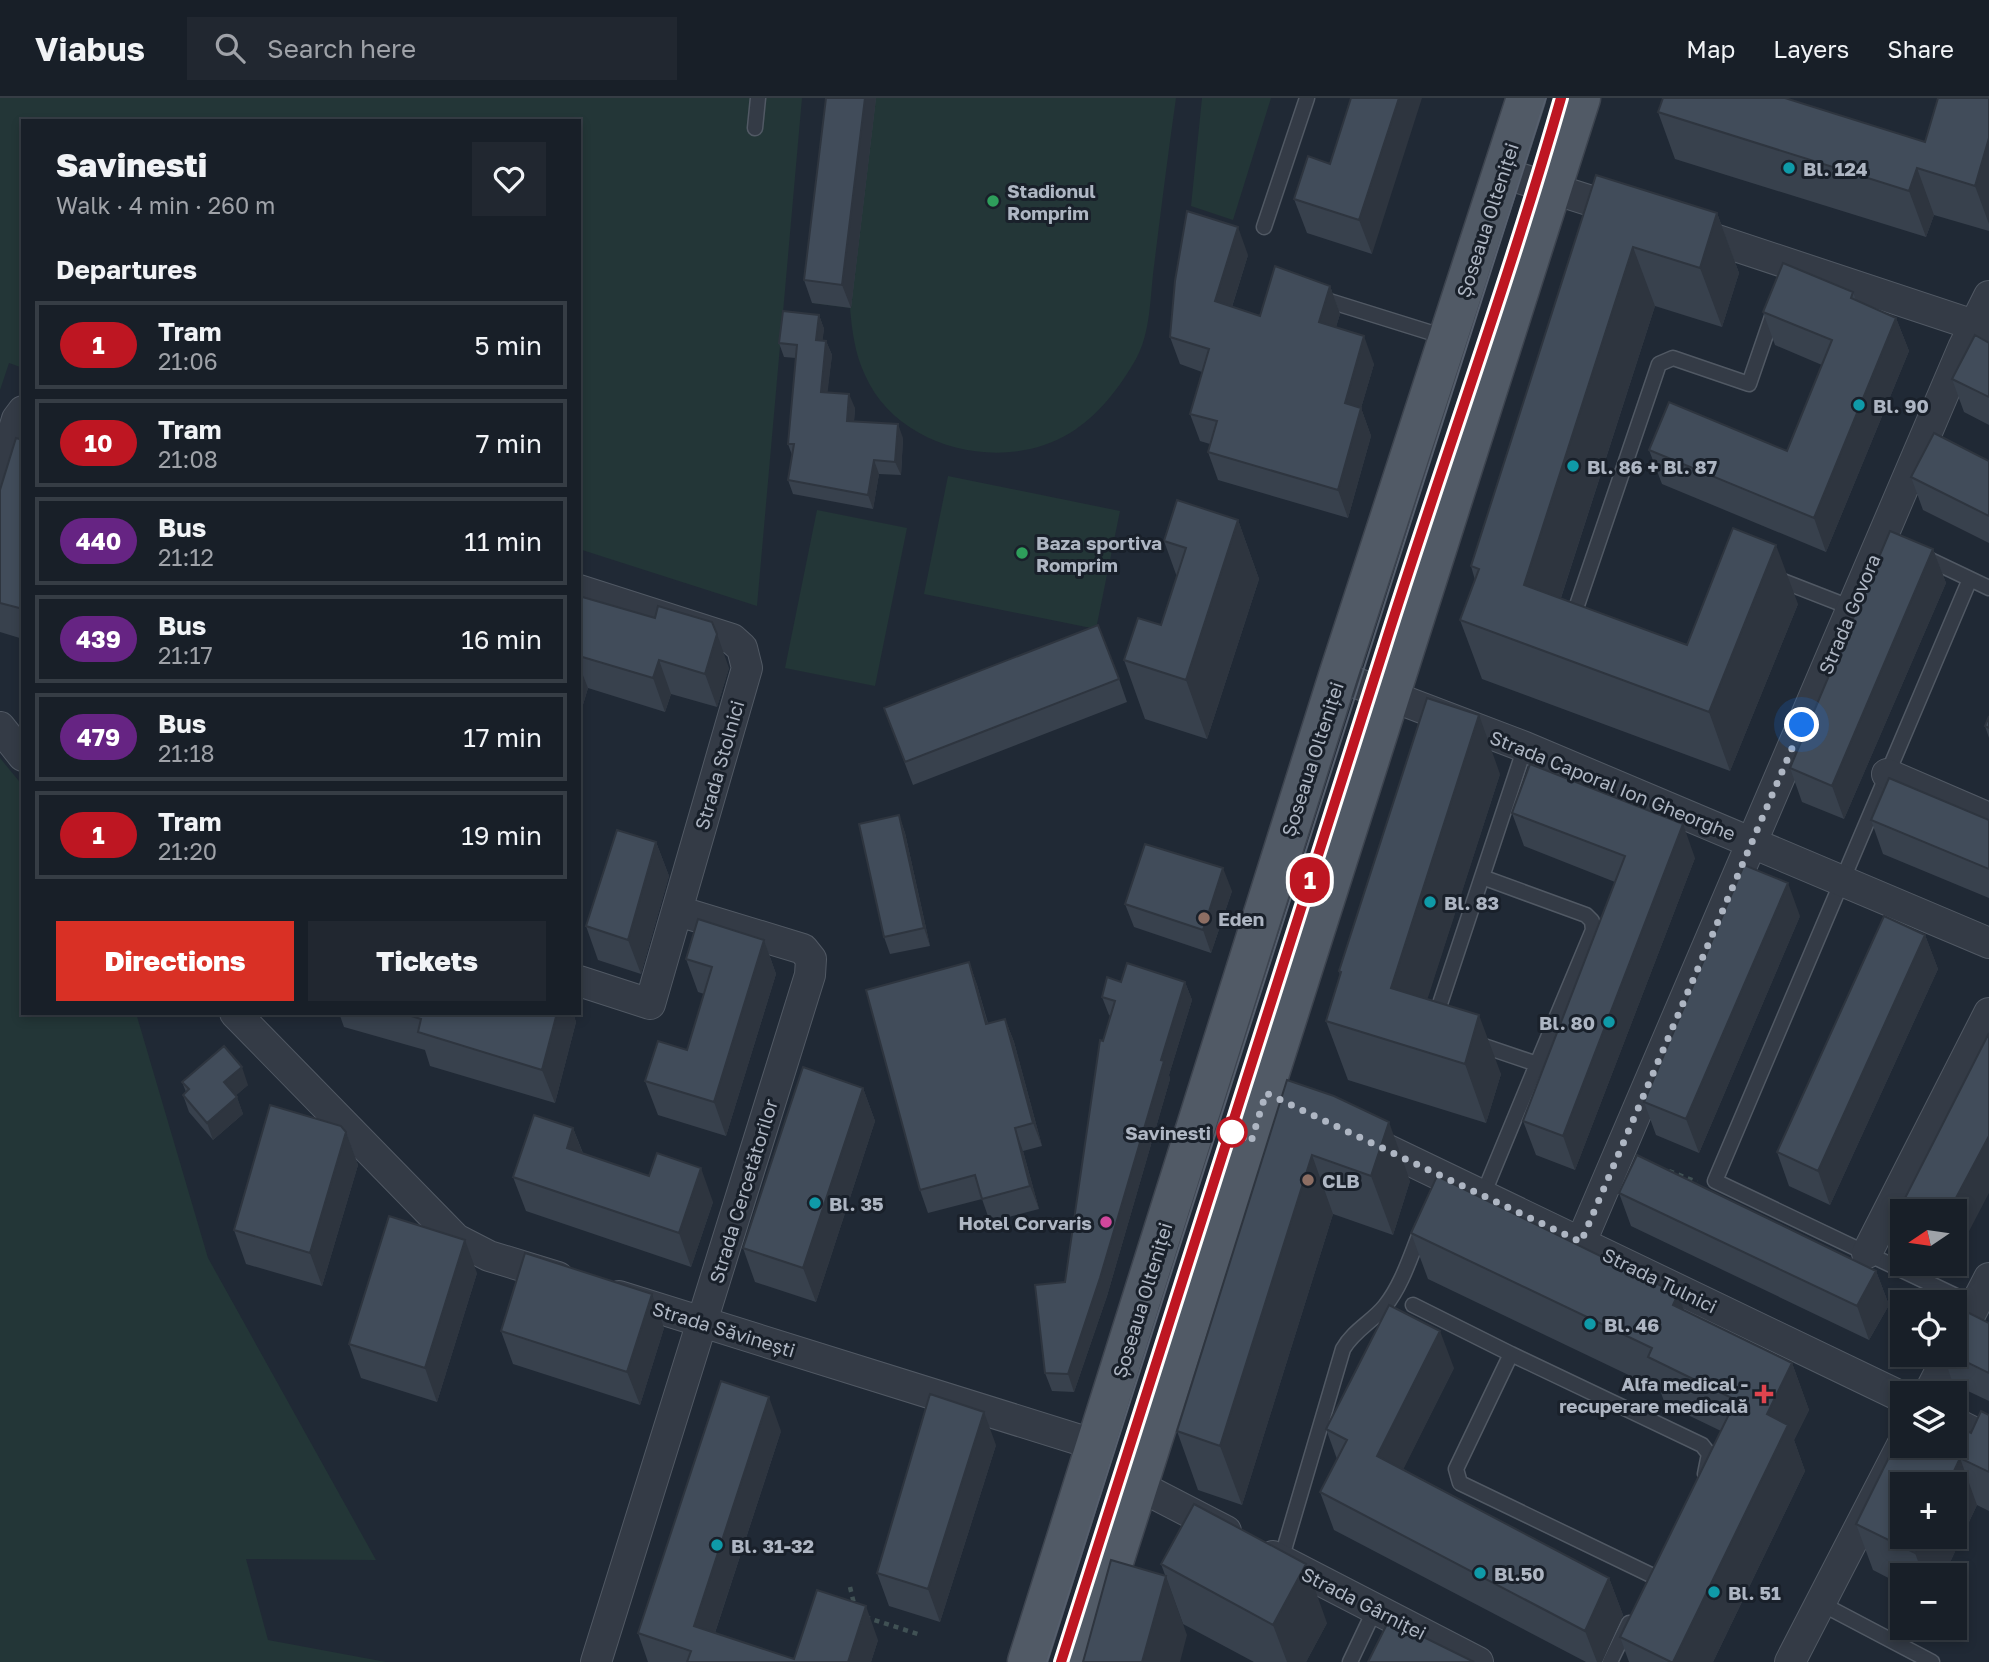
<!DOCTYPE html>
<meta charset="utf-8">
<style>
:root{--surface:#181f28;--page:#212730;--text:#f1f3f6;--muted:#9fa2a8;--line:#363d45;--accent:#d93025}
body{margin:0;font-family:"Golos Text",sans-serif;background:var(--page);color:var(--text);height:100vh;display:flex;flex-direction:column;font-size:26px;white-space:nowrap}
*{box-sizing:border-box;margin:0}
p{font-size:23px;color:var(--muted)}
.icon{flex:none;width:38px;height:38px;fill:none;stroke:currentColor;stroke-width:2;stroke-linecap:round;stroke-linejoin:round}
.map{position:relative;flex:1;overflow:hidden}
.sheet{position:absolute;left:21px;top:21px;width:560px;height:896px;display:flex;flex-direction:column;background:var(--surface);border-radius:0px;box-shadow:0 4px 10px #0003,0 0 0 2px var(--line)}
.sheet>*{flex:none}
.badge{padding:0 14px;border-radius:23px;font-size:24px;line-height:46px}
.needle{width:46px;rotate:257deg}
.buttons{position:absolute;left:1890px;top:1101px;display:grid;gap:14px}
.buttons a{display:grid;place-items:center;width:77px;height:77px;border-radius:0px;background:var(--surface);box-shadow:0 4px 10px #0003,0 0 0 2px var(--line);font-size:35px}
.you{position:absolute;width:35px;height:35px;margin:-18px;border:5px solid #fff;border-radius:50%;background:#1a73e8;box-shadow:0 0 0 10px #1a73e833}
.map>.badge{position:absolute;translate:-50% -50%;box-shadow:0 0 0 4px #fff}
h2{padding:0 35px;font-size:26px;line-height:63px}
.round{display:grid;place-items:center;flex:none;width:74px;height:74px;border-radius:0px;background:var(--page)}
.overview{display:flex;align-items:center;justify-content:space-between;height:119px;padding:0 35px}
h1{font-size:33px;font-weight:800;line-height:52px}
.primary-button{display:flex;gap:14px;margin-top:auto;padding:14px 35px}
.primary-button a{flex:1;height:80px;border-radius:0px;background:var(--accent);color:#fff;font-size:28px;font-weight:800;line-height:80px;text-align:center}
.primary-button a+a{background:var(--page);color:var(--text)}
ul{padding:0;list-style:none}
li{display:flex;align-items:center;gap:21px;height:88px;margin:0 14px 10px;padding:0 21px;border:4px solid var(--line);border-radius:0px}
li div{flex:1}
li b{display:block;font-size:26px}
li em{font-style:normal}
li .badge{min-width:77px;font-weight:700;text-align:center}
header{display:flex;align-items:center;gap:42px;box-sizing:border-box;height:98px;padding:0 35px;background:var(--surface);border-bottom:2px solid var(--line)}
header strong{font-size:33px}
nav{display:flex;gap:38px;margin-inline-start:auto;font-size:24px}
.search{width:490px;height:63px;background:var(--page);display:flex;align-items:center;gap:18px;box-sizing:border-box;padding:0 24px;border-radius:0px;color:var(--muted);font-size:26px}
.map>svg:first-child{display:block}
.green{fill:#233637}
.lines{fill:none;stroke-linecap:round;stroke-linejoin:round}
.service-casing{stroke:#515964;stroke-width:17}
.minor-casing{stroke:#515964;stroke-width:32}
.primary-casing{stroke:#3d444f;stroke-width:41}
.path{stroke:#405154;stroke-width:4.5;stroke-dasharray:5 5;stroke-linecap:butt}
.service{stroke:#343b46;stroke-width:14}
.minor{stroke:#343b46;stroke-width:30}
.primary{stroke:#515a66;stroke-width:38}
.tram{stroke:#565f6d;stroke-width:2}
.wall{fill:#38414d}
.shaded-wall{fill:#2e353f}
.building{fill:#414c5a;stroke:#2e353f;stroke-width:2}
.line-casing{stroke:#fff;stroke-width:16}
.line{stroke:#be1622;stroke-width:10}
.walk{stroke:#aeb6c3;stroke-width:7;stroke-dasharray:0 12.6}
.culture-dot{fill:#0f9aa8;stroke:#19202a;stroke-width:2.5}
.leisure-dot{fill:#2e9e5b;stroke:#19202a;stroke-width:2.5}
.education-dot{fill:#8d6e63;stroke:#19202a;stroke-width:2.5}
.stop-dot{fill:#fff;stroke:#be1622;stroke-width:3.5}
.hotel-dot{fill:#d1479c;stroke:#19202a;stroke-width:2.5}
.health-dot{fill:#e0444e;stroke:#19202a;stroke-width:2.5}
.labels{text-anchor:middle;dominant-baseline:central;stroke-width:6;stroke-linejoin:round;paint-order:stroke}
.poi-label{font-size:19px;font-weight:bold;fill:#aeb6c3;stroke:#19202a;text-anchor:start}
.street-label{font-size:19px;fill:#aeb6c3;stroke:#19202a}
.stop-label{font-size:19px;font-weight:bold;fill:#aeb6c3;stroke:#19202a;text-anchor:end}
</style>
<header>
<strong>Viabus</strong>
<div class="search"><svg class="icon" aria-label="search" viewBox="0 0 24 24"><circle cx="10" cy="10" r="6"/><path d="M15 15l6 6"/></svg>Search here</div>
<nav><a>Map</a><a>Layers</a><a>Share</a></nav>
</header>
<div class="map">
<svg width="1989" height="1564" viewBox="0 0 1989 1564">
<rect width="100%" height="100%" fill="#202935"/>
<path class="green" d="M0,0H802L757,508L579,451V23H23V270L9,265L0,292Z
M837,0H1176C1168,56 1161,112 1154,168C1150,198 1151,234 1136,261C1120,289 1098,318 1070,335C1003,376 897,351 865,277C855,256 852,233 850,210L812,205Z
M1202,0H1271L1233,122L1191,108Z
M948,378L1120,413L1096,531L924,496Z
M817,412L907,430L875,588L785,570Z
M0,660L23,688V915H136L208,1160L376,1462L246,1461L268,1542L386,1564H0Z"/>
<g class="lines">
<defs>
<path id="service" d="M755,30L758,0
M1264,129L1307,0
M1323,201L1448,240
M1924,459L1989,490
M1775,480L1852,510
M1970,481L1715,1083L1975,1207
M1571,525L1659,266L1673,260L1749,286L1775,210
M1482,779L1586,817L1592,823L1593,832L1537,966
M1435,921L1525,649
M1475,945L1537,966L1483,1097
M1413,1207L1511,1256
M1281,1462L1343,1251C1354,1232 1372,1224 1385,1208C1403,1186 1412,1153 1423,1128
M1653,1478L1460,1385L1456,1371L1511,1256L1702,1347L1709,1356L1705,1376
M1820,1505L1932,1564
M1350,1564L1375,1511
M1610,1564L1629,1525"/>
<path id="minor" d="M1503,75L1626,114
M1690,133L1989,232
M0,377L17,321L23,313
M579,492L732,541L742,550L747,570L650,906L579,883
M1338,578L1525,649L1989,845
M0,629L23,658
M1887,676L1989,720
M235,915L456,1141L489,1158L558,1179
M1365,1041L1902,1299
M1581,1144L1963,250L1989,198
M1867,1155L1989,915
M619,1198L1096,1347
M1955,1246L1989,1180
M1929,1295L1949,1256
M1955,1325L1989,1342
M1139,1388L1226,1433
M1273,1458L1478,1564
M596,1564L810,877L811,861L803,851L678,813
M1790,1564L1902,1347"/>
<path id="primary" d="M1027,1564L1338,578L1526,0
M1082,1564L1581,0"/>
</defs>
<use href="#service" class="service-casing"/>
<use href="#minor" class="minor-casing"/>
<use href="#primary" class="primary-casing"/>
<path class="path" d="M1669,1073L1697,1084
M850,1489L855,1510
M865,1519L921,1537"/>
<use href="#service" class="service"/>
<use href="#minor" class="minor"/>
<use href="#primary" class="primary"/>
<path class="tram" d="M1047,1564L1546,0
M1061,1564L1218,1079L1385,547L1536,86L1561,0"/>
</g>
<path class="wall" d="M826,0H876L851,210L812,205L804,182Z
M1351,0L1372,156L1307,135L1294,101L1330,66Z
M1989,0V133L1934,117L1926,139L1675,61L1658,14L1925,44Z
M1596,77L1717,115L1739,175L1722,229L1655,208L1561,500L1687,547L1798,506L1730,673L1482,581L1460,522L1475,482L1471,468Z
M1248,157L1232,209L1260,218L1330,188L1340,216L1336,229L1374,266L1361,310L1371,338L1348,420L1218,382L1208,354L1210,346L1200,343L1190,316L1202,274L1180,266L1170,239Z
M1853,194L1856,202L1896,220L1909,253L1826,454L1662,386L1649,352L1787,353L1822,267L1775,247L1763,214Z
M819,217L824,231L822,243H826L832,257L827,294L855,310L854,323L903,340L901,377L879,376L873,411L793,396L788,382L792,357L788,346L796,260L784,259L779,245Z
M1989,245V327L1964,314L1952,281Z
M23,342V541L0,534V392Z
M1989,363V445L1923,412L1911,379Z
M1238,422L1259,481L1207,641L1145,621L1124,562L1161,527L1177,479L1164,443Z
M1933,451L1946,485L1844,721L1802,704L1790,670Z
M579,498L729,570L717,609L671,596L665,614L588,590L579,620Z
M1119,581L1127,604L913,687L884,610Z
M1989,618V640L1985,628Z
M1500,676L1427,901L1501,976L1486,1025L1348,982L1326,923L1340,877L1339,873Z
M1512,715L1695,760L1575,1072L1536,1057L1523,1023L1615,784L1524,748Z
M899,717L905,735L930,848L890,856L884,839Z
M1871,722H1989V800L1883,756Z
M656,744L669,778L641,876L598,862L586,828Z
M1232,793L1211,855L1134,829L1125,806Z
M1800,818L1699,1055L1656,1037L1644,1004Z
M1925,837L1938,871L1830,1107L1789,1088L1777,1054Z
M764,842L776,876L726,1038L658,1017L645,983L687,952L704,896L698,894L686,861Z
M969,864L977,887L988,925L1005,921L1014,944L1042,1048L1023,1053L1039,1111L990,1124L982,1101L928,1115L920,1092Z
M1121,884H1185L1192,902L1169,977L1170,981L1107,1198L1074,1294L1052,1293L1045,1275L1065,1184L1103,943L1111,918L1109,917L1102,899Z
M339,915H573L576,924L555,1005L430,968L425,952L344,929Z
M1287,982L1410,1083L1393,1137L1333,1116L1242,1407L1198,1392L1177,1333Z
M182,984L248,987L236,997L243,1016L213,1042L189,1014L183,997L186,994Z
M863,990L875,1023L816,1204L755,1184L743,1150Z
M573,1030L583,1055L713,1104L691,1169L526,1113L513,1079Z
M346,1034L358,1067L322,1188L246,1166L234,1132Z
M1619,1095L1876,1173L1889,1207L1869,1242L1631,1128Z
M1411,1135L1678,1196L1684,1213L1792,1265L1809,1312L1794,1342L1805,1373L1713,1564H1629L1620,1539L1721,1333L1665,1306L1660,1292L1428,1181Z
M477,1175L437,1304L361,1280L349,1246Z
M1989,1225V1303L1953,1286L1943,1256H1955Z
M664,1230L640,1307L513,1266L501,1233Z
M1454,1270L1403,1371L1609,1480L1623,1517L1602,1564H1586L1334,1432L1320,1394L1337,1361L1326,1331Z
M1989,1317V1413L1977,1407L1944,1477H1902V1487L1873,1472L1856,1426L1971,1335Z
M781,1333L715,1535L794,1561L878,1542L871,1564H648L638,1535Z
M996,1347L940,1524L889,1508L877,1475Z
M1161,1466L1327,1525L1306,1564H1254L1183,1526L1187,1537Z"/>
<path class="shaded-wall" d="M865,0H876L851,210L842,187Z
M1399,0H1422L1372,156L1359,122Z
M1989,40V126L1975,88Z
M1917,70L1934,117L1926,139L1909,93Z
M1717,115L1739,175L1722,229L1700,170Z
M1238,129L1248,157L1225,231L1215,203Z
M1633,149L1655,208L1546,546L1524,487Z
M1330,188L1340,216L1329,252L1319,224Z
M819,217L824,231L821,256L816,242Z
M1896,220L1909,253L1826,454L1814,420Z
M1364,238L1374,266L1361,310L1371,338L1348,420L1338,392L1345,305Z
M826,243L832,257L826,308L821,294Z
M849,296L855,310L853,337L847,323Z
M898,326L903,340L901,377L895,364Z
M874,362L879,376L873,411L868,397Z
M1238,422L1259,481L1207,641L1186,582Z
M1776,447L1798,506L1730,673L1709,614Z
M1933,451L1946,485L1844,721L1832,688Z
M717,536L729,570L717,609L705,576Z
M659,562L671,596L665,614L653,580Z
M579,567L588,590L579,620Z
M1479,617L1500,676L1412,949L1391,890Z
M899,717L905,735L930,848L924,830Z
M1683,726L1695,760L1575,1072L1563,1038Z
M656,744L669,778L641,876L628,842Z
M1223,770L1232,793L1211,855L1203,832Z
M1788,785L1800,818L1699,1055L1686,1021Z
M1925,837L1938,871L1830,1107L1818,1073Z
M764,842L776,876L726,1038L714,1004Z
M969,864L977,887L994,949L986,926Z
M1185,884L1192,902L1169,977L1170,981L1107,1198L1074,1294L1068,1276L1161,962Z
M557,915H573L576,924L555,1005L542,972Z
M1479,917L1501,976L1486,1025L1465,966Z
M1005,921L1014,944L1042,1048L1033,1025Z
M242,969L248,987L231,1002L224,984Z
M863,990L875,1023L816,1204L803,1170Z
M237,999L243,1016L213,1042L207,1025Z
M1389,1024L1410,1083L1393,1137L1371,1078Z
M573,1030L586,1064L567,1050Z
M1015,1030L1023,1053L1039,1111L1030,1088Z
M346,1034L358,1067L322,1188L310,1155Z
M1989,1038V1095L1955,1160V1113H1949Z
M1312,1057L1333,1116L1242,1407L1220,1348Z
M701,1070L713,1104L691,1169L679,1135Z
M465,1142L477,1175L437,1304L425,1270Z
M1876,1173L1889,1207L1869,1242L1857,1208Z
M652,1196L664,1230L640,1307L627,1274Z
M1678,1196L1695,1242L1673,1207Z
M1440,1233L1454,1270L1391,1396L1377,1358Z
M1792,1265L1809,1312L1794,1342L1805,1373L1713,1564H1673L1767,1316Z
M769,1299L781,1333L706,1562L694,1528Z
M984,1314L996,1347L940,1524L928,1491Z
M1960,1360L1977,1407L1944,1477H1923L1915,1455L1923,1438H1955V1386H1948Z
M1306,1466L1327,1525L1306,1564H1287L1273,1527Z
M1166,1478L1187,1537L1180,1564H1142Z
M1609,1480L1623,1517L1602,1564H1597L1585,1533Z
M866,1508L878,1542L871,1564H848Z"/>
<path class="building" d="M826,0H865L842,187L804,182Z
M1351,0H1399L1359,122L1294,101L1308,58L1330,66Z
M1663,0H1785L1925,44L1938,0H1989V40L1975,88L1917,70L1909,93L1658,14Z
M1596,77L1717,115L1700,170L1633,149L1524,487L1687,547L1733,430L1776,447L1709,614L1460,522L1479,471L1471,468Z
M1187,113L1238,129L1215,203L1260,218L1275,168L1330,188L1319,224L1364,238L1345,305L1361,310L1338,392L1208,354L1217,323L1190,316L1209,251L1170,239L1175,183Z
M1783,165L1853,194L1851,200L1896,220L1814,420L1649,352L1669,304L1787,353L1832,242L1763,214Z
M783,213L819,217L816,242L826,243L821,294L849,296L847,323L898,326L895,364L874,362L868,397L788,382L794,346H788L797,247L779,245Z
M1975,237L1989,245V299L1952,281Z
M1934,335L1989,363V418L1911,379Z
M16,340L23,342V511L0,505V392Z
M1177,402L1238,422L1186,582L1124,562L1138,520L1161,527L1186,450L1164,443Z
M1890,433L1933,451L1832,688L1790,670Z
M579,498L655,520L658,508L712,524L717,536L705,576L659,562L653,580L579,558Z
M1098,527L1119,581L905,664L884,610Z
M1427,600L1479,617L1391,890L1479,917L1465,966L1326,923L1341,874L1339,873Z
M1989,618V630L1985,628Z
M1530,666L1683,726L1563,1038L1523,1023L1625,758L1512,715Z
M1889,680L1989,722V771L1871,722Z
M899,717L924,830L884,839L859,726Z
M617,732L656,744L628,842L586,828Z
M1145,746L1223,770L1203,832L1125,806Z
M1744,767L1788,785L1686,1021L1644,1004Z
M1884,818L1925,837L1818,1073L1777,1054Z
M698,821L764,842L714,1004L645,983L658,943L687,952L712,869L686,861Z
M969,864L986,926L1005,921L1033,1025L1015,1030L1030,1088L982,1101L975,1077L920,1092L866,892Z
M1127,865L1185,884L1161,962L1164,963L1100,1180L1068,1276L1045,1275L1035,1187L1065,1184L1100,942L1103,943L1115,903L1102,899L1107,879L1121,884Z
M402,915H557L542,972L418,934L421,921Z
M1989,935V1038L1949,1113H1906L1900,1110Z
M224,948L242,969L224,984L237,999L207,1025L183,997L189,991L182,984Z
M803,969L863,990L803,1170L743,1150Z
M1287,982L1334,998L1389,1024L1371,1078L1312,1057L1220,1348L1177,1333Z
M270,1007L341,1028L346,1034L310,1155L234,1132Z
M534,1017L573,1030L567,1050L649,1078L657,1055L701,1070L679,1135L513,1079Z
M1637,1057L1876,1173L1857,1208L1619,1095Z
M1437,1078L1678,1196L1673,1207L1792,1265L1767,1316L1788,1327L1673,1564H1671L1620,1539L1736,1302L1648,1259L1652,1250L1411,1135Z
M389,1118L465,1142L425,1270L349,1246Z
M525,1155L652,1196L627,1274L501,1233Z
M1389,1207L1440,1233L1377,1358L1609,1480L1585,1533L1320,1394L1347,1342L1326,1331Z
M1963,1212L1989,1225V1275L1950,1256H1955V1227Z
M721,1283L769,1299L694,1528L794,1561L817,1492L866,1508L848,1564H687L691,1553L638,1535Z
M930,1296L984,1314L928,1491L877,1475Z
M1981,1313L1989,1317V1374L1960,1360L1948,1386H1902V1438H1923L1915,1455L1856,1426L1902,1333V1348H1955V1328L1971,1335Z
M1194,1406L1306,1466L1273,1527L1161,1466Z
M1111,1462L1166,1478L1142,1564H1083Z
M1389,1522L1474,1564H1368Z"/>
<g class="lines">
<defs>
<path id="line" d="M1061,1564C1170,1226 1277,888 1384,550C1442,366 1508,185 1561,0"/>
</defs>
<use href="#line" class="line-casing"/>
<use href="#line" class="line"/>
<path class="walk" d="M1232,1034L1251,1044L1266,995L1581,1144L1802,627"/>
</g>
<g class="culture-dot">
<circle cx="1789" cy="70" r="7"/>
<circle cx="1859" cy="307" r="7"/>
<circle cx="1573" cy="368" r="7"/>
<circle cx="1430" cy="804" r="7"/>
<circle cx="1609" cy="924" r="7"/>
<circle cx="815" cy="1105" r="7"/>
<circle cx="1590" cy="1226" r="7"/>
<circle cx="717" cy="1447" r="7"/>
<circle cx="1480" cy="1475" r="7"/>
<circle cx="1714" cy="1494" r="7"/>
</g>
<g class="leisure-dot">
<circle cx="993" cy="103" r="7"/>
<circle cx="1022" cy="455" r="7"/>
</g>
<g class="education-dot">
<circle cx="1204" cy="820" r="7"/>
<circle cx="1308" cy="1082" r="7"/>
</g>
<circle class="stop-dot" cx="1232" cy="1034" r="14"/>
<circle class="hotel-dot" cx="1106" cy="1124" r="7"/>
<path class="health-dot" d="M1760.5 1285.5h7v7h7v7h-7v7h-7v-7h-7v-7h7z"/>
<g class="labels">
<g class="poi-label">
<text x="1803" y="70">Bl. 124</text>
<text x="1007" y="92">Stadionul<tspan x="1007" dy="22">Romprim</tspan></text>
<text x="1873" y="307">Bl. 90</text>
<text x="1587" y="368">Bl. 86 + Bl. 87</text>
<text x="1036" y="444">Baza sportiva<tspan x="1036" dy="22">Romprim</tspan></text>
<text x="1444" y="804">Bl. 83</text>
<text x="1218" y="820">Eden</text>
<text x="1595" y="924" text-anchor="end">Bl. 80</text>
<text x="1322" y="1082">CLB</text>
<text x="829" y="1105">Bl. 35</text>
<text x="1092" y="1124" text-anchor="end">Hotel Corvaris</text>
<text x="1604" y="1226">Bl. 46</text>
<text x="1748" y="1285" text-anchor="end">Alfa medical -<tspan x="1748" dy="22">recuperare medicală</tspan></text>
<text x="731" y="1447">Bl. 31-32</text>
<text x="1494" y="1475">Bl.50</text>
<text x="1728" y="1494">Bl. 51</text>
</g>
<g class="street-label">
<text transform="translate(1487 122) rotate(-72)">Șoseaua Olteniței</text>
<text transform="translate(1849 516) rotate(-67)">Strada Govora</text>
<text transform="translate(1312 661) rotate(-72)">Șoseaua Olteniței</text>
<text transform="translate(719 667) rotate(-74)">Strada Stolnici</text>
<text transform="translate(1613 687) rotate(22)">Strada Caporal Ion Gheorghe</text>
<text transform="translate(743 1093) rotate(-73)">Strada Cercetătorilor</text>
<text transform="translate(1660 1182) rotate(26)">Strada Tulnici</text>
<text transform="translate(1142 1202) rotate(-73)">Șoseaua Olteniței</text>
<text transform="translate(724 1231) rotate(17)">Strada Săvinești</text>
<text transform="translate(1364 1505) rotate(27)">Strada Gârniței</text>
</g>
<g class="stop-label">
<text x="1211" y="1034">Savinesti</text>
</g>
</g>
</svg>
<div class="buttons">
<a><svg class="needle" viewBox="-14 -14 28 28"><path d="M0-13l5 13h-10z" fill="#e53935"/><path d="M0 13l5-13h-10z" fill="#9fa2a8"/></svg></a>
<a><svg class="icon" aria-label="locate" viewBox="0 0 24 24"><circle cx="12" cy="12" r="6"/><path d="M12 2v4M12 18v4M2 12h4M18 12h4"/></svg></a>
<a><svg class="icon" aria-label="layers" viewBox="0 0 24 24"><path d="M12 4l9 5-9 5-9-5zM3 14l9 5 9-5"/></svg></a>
<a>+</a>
<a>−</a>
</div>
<div class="you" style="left:1802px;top:627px"></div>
<b class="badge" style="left:1310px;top:782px;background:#be1622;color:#fff">1</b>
<section class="sheet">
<div class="overview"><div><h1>Savinesti</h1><p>Walk · 4 min · 260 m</p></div><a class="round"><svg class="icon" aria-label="heart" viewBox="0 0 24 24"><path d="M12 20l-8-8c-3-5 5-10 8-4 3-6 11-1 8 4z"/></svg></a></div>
<h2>Departures</h2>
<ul>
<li><span class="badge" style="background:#be1622;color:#fff">1</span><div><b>Tram</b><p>21:06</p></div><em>5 min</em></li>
<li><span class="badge" style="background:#be1622;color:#fff">10</span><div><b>Tram</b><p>21:08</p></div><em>7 min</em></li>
<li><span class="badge" style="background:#662483;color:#fff">440</span><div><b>Bus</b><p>21:12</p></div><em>11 min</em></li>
<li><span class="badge" style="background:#662483;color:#fff">439</span><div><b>Bus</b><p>21:17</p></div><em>16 min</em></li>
<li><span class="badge" style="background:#662483;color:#fff">479</span><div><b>Bus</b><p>21:18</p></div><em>17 min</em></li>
<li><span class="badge" style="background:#be1622;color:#fff">1</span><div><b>Tram</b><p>21:20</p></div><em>19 min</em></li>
</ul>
<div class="primary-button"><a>Directions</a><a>Tickets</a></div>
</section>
</div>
